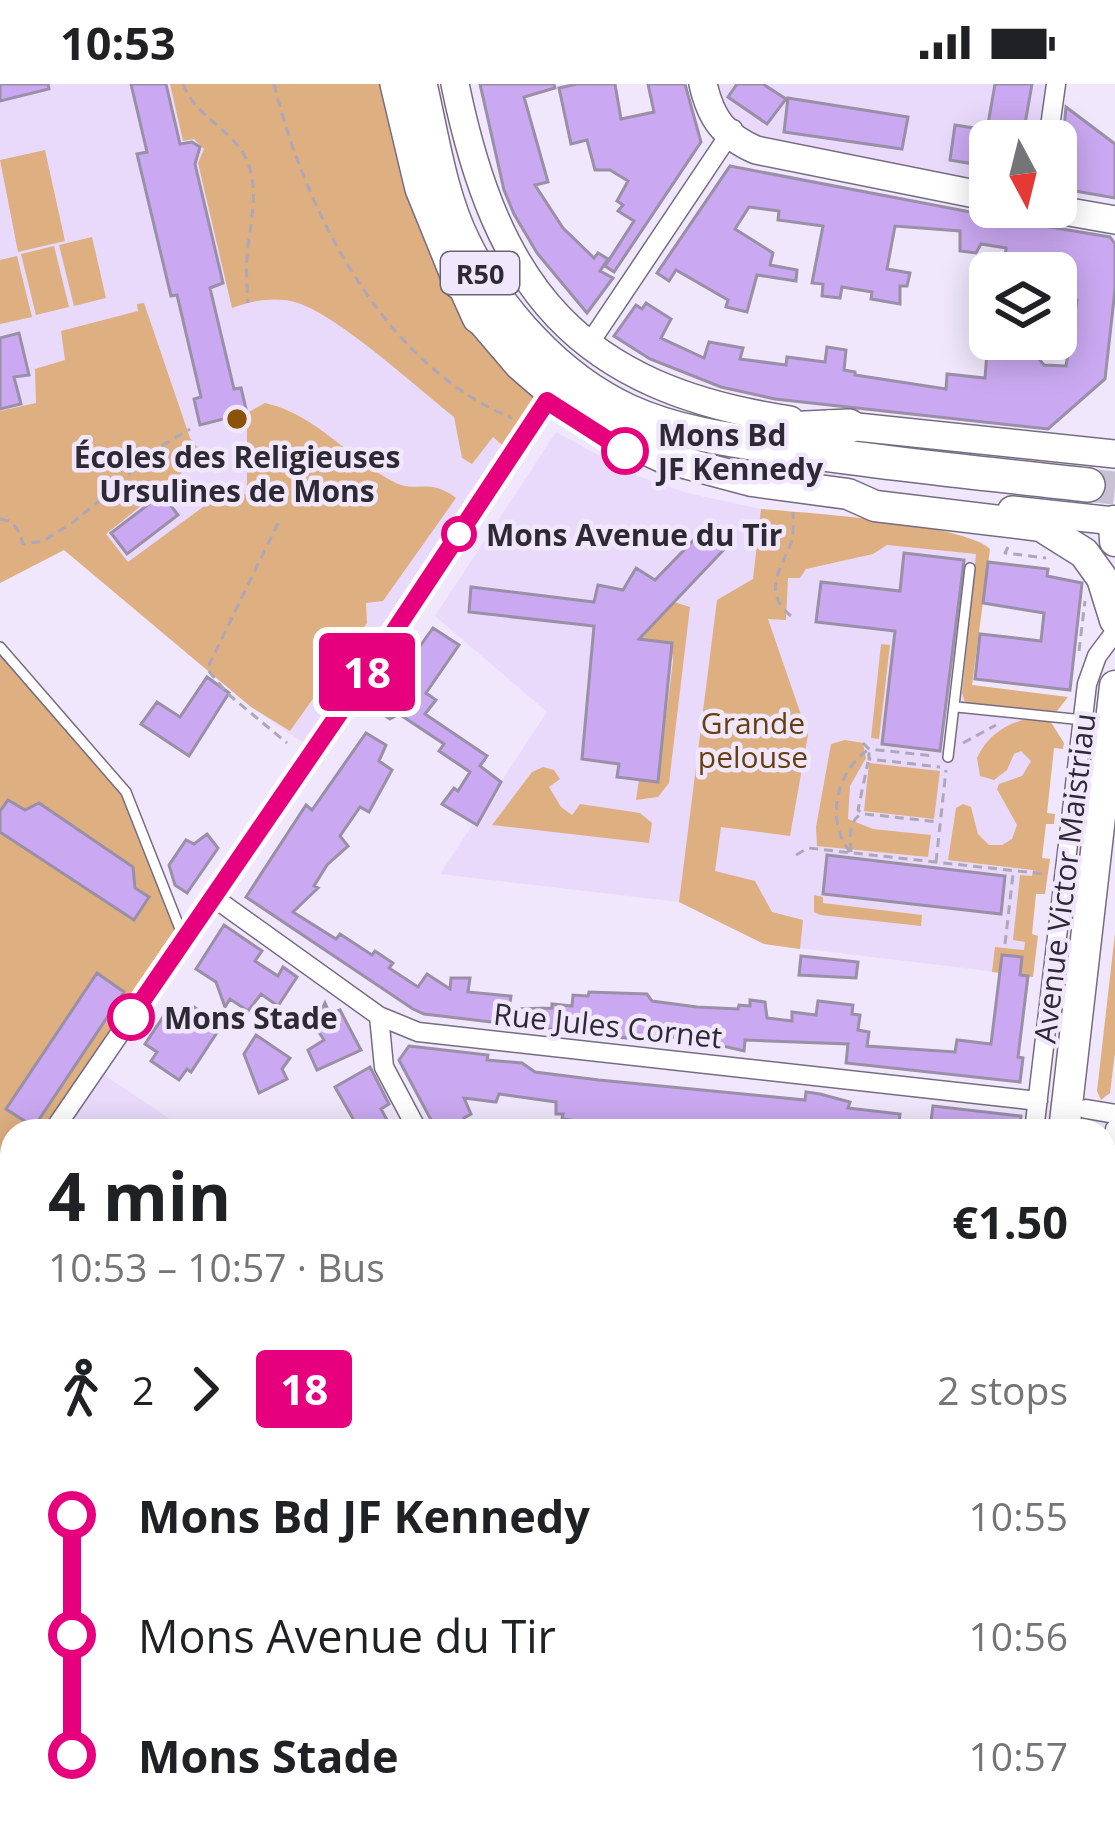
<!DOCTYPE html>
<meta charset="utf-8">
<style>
:root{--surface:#fff;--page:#f2f2f2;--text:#202124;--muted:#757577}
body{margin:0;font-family:"Open Sans",sans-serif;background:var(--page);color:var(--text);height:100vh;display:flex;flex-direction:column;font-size:45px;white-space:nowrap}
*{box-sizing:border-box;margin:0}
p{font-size:39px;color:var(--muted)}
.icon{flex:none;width:66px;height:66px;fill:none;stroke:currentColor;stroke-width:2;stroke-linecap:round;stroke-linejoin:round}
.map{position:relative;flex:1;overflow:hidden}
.details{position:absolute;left:0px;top:1035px;width:1116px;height:723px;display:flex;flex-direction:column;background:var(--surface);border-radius:36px 36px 0 0;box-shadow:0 6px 30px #0003}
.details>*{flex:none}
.badge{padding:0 24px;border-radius:9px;font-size:42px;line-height:78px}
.needle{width:78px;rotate:173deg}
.tools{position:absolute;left:969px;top:36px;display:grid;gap:24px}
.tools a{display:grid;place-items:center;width:108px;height:108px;border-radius:18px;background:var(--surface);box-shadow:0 6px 30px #0003;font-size:60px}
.map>.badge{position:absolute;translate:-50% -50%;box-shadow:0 0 0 6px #fff}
.legs{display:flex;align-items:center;gap:18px;height:132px;padding:0 48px;font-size:39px}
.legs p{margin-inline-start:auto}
.overview{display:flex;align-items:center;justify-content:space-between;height:204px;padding:0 48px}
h1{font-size:66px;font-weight:700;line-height:90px}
ul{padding:0 48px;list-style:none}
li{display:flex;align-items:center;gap:42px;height:120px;font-size:45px}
li i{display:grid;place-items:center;width:18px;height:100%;margin:0 15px;background:currentColor}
li i::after{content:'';width:30px;height:30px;margin:-15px;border:9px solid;border-radius:50%;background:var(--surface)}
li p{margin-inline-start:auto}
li:first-child i{background:linear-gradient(#0000 50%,currentColor 0)}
li:last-child i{background:linear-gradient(currentColor 50%,#0000 0)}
.status{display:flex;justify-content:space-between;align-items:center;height:84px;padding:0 60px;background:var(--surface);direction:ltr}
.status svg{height:33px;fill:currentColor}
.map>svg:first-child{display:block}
.built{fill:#e9dafb}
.green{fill:#deaf81}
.building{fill:#cba9f2;stroke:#998fa6;stroke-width:3}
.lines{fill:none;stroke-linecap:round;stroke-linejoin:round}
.highway-tunnel{stroke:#c9c1d4;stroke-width:33;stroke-dasharray:33 16;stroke-linecap:butt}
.lane-casing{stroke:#766c82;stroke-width:12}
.street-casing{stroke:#766c82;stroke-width:21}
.secondary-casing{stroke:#766c82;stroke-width:30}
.primary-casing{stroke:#766c82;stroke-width:33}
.highway-casing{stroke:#766c82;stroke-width:36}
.path{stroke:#aea7b8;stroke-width:3;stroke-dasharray:9 6;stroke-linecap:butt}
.lane{stroke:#fff;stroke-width:9}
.street{stroke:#fff;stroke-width:18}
.secondary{stroke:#fff;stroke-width:27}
.primary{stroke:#fff;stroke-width:30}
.highway{stroke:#fff;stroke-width:33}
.line-1-casing{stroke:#fff;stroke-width:27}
.line-1{stroke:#e6007e;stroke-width:18}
.poi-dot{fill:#8a5306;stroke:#f0e7fc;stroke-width:4.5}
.stop-1-dot{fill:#fff;stroke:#e6007e;stroke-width:6}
.labels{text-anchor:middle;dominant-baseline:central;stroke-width:9;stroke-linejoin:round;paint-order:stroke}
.shield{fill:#f0e7fc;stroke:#686370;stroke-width:3}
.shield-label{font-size:27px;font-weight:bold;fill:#2e2a34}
.stop-label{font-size:30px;font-weight:bold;fill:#2e2a34;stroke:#f0e7fc;text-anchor:start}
.poi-label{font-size:30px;font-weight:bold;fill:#2e2a34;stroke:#f0e7fc}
.park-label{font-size:30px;fill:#673f0e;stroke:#f0e7fc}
.street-label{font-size:30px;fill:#2e2a34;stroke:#f0e7fc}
</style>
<div class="status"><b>10:53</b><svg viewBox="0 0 49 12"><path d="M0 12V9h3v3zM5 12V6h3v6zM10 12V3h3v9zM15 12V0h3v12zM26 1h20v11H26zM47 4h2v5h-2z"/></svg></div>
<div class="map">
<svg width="1115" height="1757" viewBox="0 0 1115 1757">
<rect width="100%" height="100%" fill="#f0e7fc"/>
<path class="built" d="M0,0H264L391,262L512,370L314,666L251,623L64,466L0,499Z
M703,0H1056L1048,57H990V113L756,66Z
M556,348L635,391L687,409L761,425L938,447L983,458L990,465L972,601L1050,611L1022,891L764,860L679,818L440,790L547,628L435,532Z
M95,985L188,1047H53Z
M12,1106V1390L0,1385V1124Z
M1115,1389V1661L1104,1617V1394Z"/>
<path class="green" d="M170,0H386L547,317L512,370L493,353L472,380L462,374L454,333C416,303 340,233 298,219C278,212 252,216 232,224L198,79L204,65L194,55L183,57Z
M45,66L65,157L18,168L0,76Z
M92,153L106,214L74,222L59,161Z
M54,162L69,223L36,231L21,170Z
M17,172L32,233L0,240V176Z
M144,219L190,354L204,371L106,450L128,478L233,401L243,411L247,409V329L265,319C316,330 349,375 394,398C417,410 429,393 456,414L383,517L366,519L367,539L290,647L251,623L64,466L0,499V327L36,319L35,285L65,276L61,247L138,227L137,220Z
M761,425C805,429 962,439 990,465L972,601L1068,613L1057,627L1048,628L965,619L962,609L976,470L887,461L873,470L806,485L800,494H788L786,536L768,535L808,651L790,752L721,743L715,787L755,797L772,828L803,836L800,865L764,860L679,818L717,516L753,495Z
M674,518L690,523L669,699L658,713L636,716L639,696L658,697L673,577L671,559L639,555Z
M881,560L890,561L879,655L871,654Z
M0,563L126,708L184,855L53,1047H12V1106L0,1123Z
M1047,632L1064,659L1063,665L1054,664L1047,729L1055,730L1054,740H1046L1042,774L1050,775L1045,810H1036L1032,850L1038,852L1033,893L992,888L995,863L1024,866L1025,858L1013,856L1020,791L1032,792L1033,786L948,776L956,724L963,720L971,723L978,750L989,761H1002L1012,755L1017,741L997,705L999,700L1022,692L1031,677L1021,667L1014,670L1007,686L994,696L980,692L977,674C990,645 1017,634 1047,632Z
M845,656L863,659L866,674L850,702L848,735L873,745L931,751L928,773L817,762L816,743L831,660Z
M869,679L940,687L934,735L864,727Z
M543,683L554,686L560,695L549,703L561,723L572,731L580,720L640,729L652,739L649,759L492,741L532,688Z
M814,811L823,813V819L922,831L921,842L820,831L814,828Z
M1115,849V969L1110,1009L1101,1016L1097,1007Z
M1111,1394H1115L1114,1462L1104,1463V1400Z"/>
<path class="building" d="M0,0H48L49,5L0,17Z
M131,0H166L180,60L192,58L200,63L195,80L223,199L210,204L234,305L241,304L247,329L200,341L194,315L201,313L177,211L171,212L137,70L147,68Z
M480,0H554L555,4L524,13L548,98L535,101L563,144L594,174L598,169L608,175L600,187L613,194L587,229L537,169L514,130L504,106Z
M577,0H615L621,35L654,28L648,0H685L701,58L614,188L605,182L634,137L618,127L623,121L617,117L628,97L610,86H595L587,56L571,60L559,4Z
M737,0H763L786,15L767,40L728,13Z
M995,0H1032L1022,57H990V83L950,76L955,41L987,46Z
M788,14L908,33L902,65L784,48Z
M1066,23L1115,60V114L1058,104Z
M730,82L986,131L1027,134L1038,141L1110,153L1115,160V206L1105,295L1048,345L775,315L721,303L650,275L614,252L636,221L642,225L646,219L671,235L661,254L704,274L709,258L743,264L740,275L786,281L787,273L825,278L827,263L846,266L844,286L855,288V291L946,305L947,290L985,294L988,255H1027L1026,260L1044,281L1066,282L1077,216L1056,214V189H1004L1006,164L981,160L976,169L960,167V147L895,142L887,185L910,189L907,202H900V220L871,215L872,208L842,203L840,214L822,212L823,200L812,199L823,142L778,136L779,127L749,123L735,145L773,169L770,181L797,186L796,197L757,191L747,228L726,223L728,216L676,186L669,197L657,189Z
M19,249L29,291L14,293L21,320L0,325V254Z
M162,410L178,431L127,470L111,449Z
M712,437L732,457L639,555L672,559L658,698L617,693L619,680L582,675L594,542L469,528L471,503L594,518L598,501L623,506L636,484L655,496Z
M904,469L964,476L940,667L882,660L895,547L816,538L821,498L900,507Z
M988,478L1048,485L1047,492L1082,499L1070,606L975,595L980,550L1041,557L1044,529L983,519Z
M433,544L459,561L426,609L436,616L425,630L487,672L480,682L501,698L477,741L442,720L454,704L458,707L470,688L439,667L444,660L399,630L390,635L375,625Z
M207,593L229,609L189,672L141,640L157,618L180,633Z
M366,649L386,661L379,677L392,686L369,728L360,723L340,752L348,762L327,781L314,802L318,804L293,828L336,855L340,850L372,871L375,867L393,879L389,884L418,903L427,890L450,905L451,894H470L468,908L511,912L509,925L552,924V920L572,922L573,911L588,912L589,908L647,910L652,917L697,923L738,925L739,921L750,922V916L765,918L767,934L792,937V928L816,931L818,917L853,921L852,930L860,931L858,946L869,948L867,962L955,968L957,956L991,960L1002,871L1022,873L1020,891L1028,892L1018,973L1023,974L1020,998L846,979L848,960L745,956L744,967L697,956L627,949L626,954L424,930L413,925L246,813L306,721L312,726Z
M8,716L25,726L39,719L133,783L135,804L149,813L134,836L0,748V727Z
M207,750L218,764L187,809L175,801L169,781L186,756L194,760Z
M827,771L1005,792L1001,830L823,810Z
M224,841L262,867L255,877L278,892L283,883L297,893L278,922L261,910L248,927L230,915L225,923L216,898L196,885Z
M801,872L858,878L856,894L799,891Z
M97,889L124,908L34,1043L6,1025Z
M325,919L330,930L340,926L361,966L317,986L308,966L324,956L314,941Z
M191,921L218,939L214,944L218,947L191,988L187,985L179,996L151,977L157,968L145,960L167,927L181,936Z
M256,951L290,974L282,985L287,995L259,1009L244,970Z
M409,962L488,971L487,976L522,979L535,988L599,996L805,1016L806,1008L820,1010L850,1018L848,1024L900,1030L898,1047H713L658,1039H594L562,1035L563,1030H556V1018L499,1010L496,1018L464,1014L471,1030L464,1034L470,1047H437L399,976Z
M370,983L389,1020L381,1025L393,1047H360L335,1003Z
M933,1022L1021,1032L1019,1047H974L966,1041L931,1037Z"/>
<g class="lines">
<path class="highway-tunnel" d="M1088,401L1115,404"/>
<defs>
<path id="lane" d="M0,563L126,708L184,855
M957,623L1083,636
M948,673L970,484"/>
<path id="street" d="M1048,57L1056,0
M589,260L733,45
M213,813L379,932L418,948L1038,1017
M379,932L384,983L418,1047
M1086,1025L1115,1030
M53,1047L360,599L547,317L557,313
M1034,1047L1087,600L1097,572L1115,548
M0,1123L12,1106
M1104,1139L1115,1045
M0,1407L12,1413
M1104,1684L1115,1715
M1104,1740H1115
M814,1746L840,1757
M621,1757L626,1746
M918,1757L962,1746"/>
<path id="secondary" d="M394,0L419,105L458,201
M455,0C497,205 577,304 790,336
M703,0C711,35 724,52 756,66L990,113
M1041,123L1115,136
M828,340L1115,370
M1012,426L1115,437"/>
<path id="primary" d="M479,233L520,281L557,313L608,348L662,373L752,397L848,410L875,422L1041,442L1084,469L1102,494L1115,536
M1114,437L1115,457
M1064,1047L1115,602
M1083,1746L1086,1757"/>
<path id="highway" d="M420,0C432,52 440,111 464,159C497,227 558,295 628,327C681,351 739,357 797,366C893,381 991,390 1088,401
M456,182L479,233
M763,346L849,342
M608,348L666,355"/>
</defs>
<use href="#lane" class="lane-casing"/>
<use href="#street" class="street-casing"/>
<use href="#secondary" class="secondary-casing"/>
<use href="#primary" class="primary-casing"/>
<use href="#highway" class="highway-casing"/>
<path class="path" d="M183,0C194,29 220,39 238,62C264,95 250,135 247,172C246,187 247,203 248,219
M274,0C305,127 384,282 512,334
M0,435C15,436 19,447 23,460L43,457L72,439L120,400L148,370L190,345
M278,439L207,585L228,610L287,659
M1008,463L1005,469L1046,474
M791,532C762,508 780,487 791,459C794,450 793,438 793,428
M1079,567L1085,517
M863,659L869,665L934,672
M963,659L996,641
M865,730L939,738
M850,768C825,737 836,687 869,665V675L940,683
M851,768C850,753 848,738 862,729L858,726L868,678
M796,771L808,764L1044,790
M936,778L946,686
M1005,860L1013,790
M1113,1218H1115
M1106,1286L1115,1287
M1104,1530H1115"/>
<use href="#lane" class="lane"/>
<use href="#street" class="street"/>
<use href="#secondary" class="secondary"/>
<use href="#primary" class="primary"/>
<use href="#highway" class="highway"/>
</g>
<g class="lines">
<defs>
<path id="line-1" d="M131,933L360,599L547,317L625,367"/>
</defs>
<use href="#line-1" class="line-1-casing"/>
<use href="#line-1" class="line-1"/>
</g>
<circle class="poi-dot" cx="237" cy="335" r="12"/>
<g class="stop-1-dot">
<circle cx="625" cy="367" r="21"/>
<circle cx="459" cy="450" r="15"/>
<circle cx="131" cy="933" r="21"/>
</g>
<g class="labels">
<rect class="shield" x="441" y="168" width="78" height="42" rx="9"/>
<g class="shield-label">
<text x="480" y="189">R50</text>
</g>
<g class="stop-label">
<text x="658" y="350">Mons Bd<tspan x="658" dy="34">JF Kennedy</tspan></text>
<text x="486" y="450">Mons Avenue du Tir</text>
<text x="164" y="933">Mons Stade</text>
</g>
<g class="poi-label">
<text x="237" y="372">Écoles des Religieuses<tspan x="237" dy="34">Ursulines de Mons</tspan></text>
</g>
<g class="park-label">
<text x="753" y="638">Grande<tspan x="753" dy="34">pelouse</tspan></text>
</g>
<g class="street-label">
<text transform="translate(1064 794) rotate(-83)">Avenue Victor Maistriau</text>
<text transform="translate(608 941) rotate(6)">Rue Jules Cornet</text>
</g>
</g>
</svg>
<div class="tools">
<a><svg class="needle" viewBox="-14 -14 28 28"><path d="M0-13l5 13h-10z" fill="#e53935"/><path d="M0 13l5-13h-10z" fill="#757577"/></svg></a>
<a><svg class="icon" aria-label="layers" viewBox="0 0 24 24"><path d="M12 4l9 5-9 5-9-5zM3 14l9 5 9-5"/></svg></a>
</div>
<b class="badge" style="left:367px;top:588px;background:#e6007e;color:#fff">18</b>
<section class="details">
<div class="overview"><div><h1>4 min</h1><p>10:53 – 10:57 · Bus</p></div><b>€1.50</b></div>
<div class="legs"><svg class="icon" aria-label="walk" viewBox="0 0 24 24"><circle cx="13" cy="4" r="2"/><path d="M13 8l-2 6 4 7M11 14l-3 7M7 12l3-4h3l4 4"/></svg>2<svg class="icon" aria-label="forward" viewBox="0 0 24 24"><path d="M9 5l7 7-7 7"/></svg><b class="badge" style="background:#e6007e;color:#fff">18</b><p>2 stops</p></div>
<ul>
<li><i style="color:#e6007e"></i><b>Mons Bd JF Kennedy</b><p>10:55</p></li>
<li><i style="color:#e6007e"></i><span>Mons Avenue du Tir</span><p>10:56</p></li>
<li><i style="color:#e6007e"></i><b>Mons Stade</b><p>10:57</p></li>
</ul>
</section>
</div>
